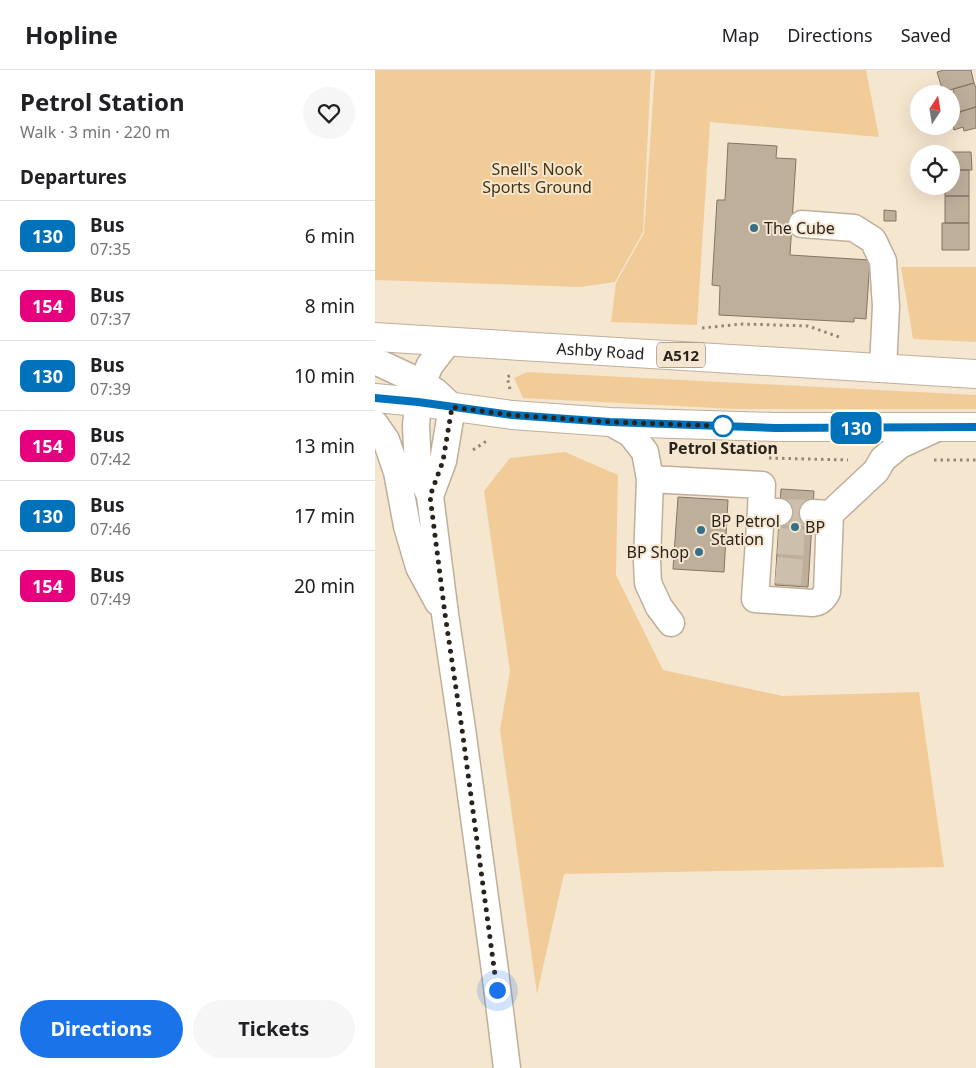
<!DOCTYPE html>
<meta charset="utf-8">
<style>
:root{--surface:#fff;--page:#f6f6f6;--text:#202124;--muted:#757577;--line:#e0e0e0;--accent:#1a73e8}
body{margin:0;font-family:"Noto Sans",sans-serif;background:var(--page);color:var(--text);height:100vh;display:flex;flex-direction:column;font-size:19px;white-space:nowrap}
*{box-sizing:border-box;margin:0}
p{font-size:16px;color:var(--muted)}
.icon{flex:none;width:28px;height:28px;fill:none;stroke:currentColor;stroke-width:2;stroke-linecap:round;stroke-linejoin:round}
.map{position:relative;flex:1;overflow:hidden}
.details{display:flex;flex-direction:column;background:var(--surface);width:375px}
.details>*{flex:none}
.badge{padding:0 10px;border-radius:8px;font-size:18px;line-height:32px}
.needle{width:32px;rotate:12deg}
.fabs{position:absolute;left:535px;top:15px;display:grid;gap:10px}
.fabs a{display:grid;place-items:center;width:50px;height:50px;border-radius:50%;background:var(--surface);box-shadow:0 5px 20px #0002;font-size:25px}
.you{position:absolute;width:25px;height:25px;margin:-12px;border:4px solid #fff;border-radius:50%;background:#1a73e8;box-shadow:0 0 0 8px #1a73e833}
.map>.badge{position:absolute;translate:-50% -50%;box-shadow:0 0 0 2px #fff}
h2{padding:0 20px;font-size:19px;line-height:45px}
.round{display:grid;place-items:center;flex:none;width:52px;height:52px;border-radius:26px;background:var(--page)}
.headline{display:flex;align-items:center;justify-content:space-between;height:85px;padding:0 20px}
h1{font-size:24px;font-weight:700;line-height:38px}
.button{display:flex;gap:10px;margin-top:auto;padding:10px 20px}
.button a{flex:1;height:58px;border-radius:30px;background:var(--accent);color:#fff;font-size:20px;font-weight:700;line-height:58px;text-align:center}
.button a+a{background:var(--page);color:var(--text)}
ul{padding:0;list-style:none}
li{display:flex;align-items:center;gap:15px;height:70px;padding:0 20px;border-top:1px solid var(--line)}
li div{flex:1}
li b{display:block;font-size:19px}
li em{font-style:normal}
li .badge{min-width:55px;font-weight:700;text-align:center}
header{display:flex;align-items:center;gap:30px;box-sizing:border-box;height:70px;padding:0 25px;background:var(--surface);border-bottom:1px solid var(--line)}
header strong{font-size:24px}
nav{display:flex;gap:28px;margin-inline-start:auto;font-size:18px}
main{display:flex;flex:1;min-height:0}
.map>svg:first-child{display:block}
.green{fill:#f1cc98}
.building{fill:#bdaf9a;stroke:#837562}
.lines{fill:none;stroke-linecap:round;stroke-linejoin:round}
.minor-tunnel{stroke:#ccbfac;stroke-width:26;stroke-dasharray:26 13;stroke-linecap:butt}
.minor-casing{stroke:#beaf9b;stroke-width:29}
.major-casing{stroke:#beaf9b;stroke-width:30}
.path{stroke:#918778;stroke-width:3;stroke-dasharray:2.5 4;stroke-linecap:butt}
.minor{stroke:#fff;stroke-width:26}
.major{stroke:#fff;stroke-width:28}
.line-casing{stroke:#fff;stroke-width:11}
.line{stroke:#0072bc;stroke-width:8}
.walk{stroke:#29231c;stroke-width:5;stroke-dasharray:0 9}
.poi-dot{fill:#347088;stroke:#f5e6d0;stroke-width:2}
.stop-dot{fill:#fff;stroke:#0072bc;stroke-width:2.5}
.labels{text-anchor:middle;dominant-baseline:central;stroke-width:4;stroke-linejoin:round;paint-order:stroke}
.shield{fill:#f5e6d0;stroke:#665e52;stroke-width:1}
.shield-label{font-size:15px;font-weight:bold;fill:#29231c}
.park-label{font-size:16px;fill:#49320c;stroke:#f5e6d0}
.poi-label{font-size:16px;fill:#29231c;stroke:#f5e6d0;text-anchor:start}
.street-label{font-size:16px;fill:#29231c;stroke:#f5e6d0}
.stop-label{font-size:16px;font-weight:bold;fill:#29231c;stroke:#f5e6d0}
</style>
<header>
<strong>Hopline</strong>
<nav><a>Map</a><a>Directions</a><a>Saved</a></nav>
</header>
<main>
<section class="details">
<div class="headline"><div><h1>Petrol Station</h1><p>Walk · 3 min · 220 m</p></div><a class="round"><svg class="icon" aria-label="heart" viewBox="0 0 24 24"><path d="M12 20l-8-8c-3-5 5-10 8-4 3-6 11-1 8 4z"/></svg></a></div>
<h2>Departures</h2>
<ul>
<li><span class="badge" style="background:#0072bc;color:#fff">130</span><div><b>Bus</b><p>07:35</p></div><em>6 min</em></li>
<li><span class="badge" style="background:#e6007e;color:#fff">154</span><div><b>Bus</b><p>07:37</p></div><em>8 min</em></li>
<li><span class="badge" style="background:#0072bc;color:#fff">130</span><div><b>Bus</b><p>07:39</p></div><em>10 min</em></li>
<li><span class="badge" style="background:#e6007e;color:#fff">154</span><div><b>Bus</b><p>07:42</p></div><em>13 min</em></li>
<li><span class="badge" style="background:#0072bc;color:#fff">130</span><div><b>Bus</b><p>07:46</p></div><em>17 min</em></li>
<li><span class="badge" style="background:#e6007e;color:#fff">154</span><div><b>Bus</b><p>07:49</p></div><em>20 min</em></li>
</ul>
<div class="button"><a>Directions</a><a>Tickets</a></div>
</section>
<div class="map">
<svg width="601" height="998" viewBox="0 0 601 998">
<rect width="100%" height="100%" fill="#f5e6d0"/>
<path class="green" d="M0,0H276L268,162L240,212L205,217L0,210Z
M280,0H491L504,67L335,52L322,255L236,252L241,213L269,163Z
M526,197H601V272L538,269Z
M152,302L601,325V339H360L148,328L139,308Z
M190,382L243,405L241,505L288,600L408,626L544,622L569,797L189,804L162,924L125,660L135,601L109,421L135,388Z"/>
<path class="building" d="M569,0H596L599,13L568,22L562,2Z
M599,13L601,18V37L576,44V24H572L579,22L578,19Z
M601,37V58L589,61L588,57L579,60L576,47L585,44V42Z
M353,73L402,76L401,88L421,89L415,185L495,190L491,249L479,248V252L344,245L345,216L337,215L342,130H350Z
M568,82H596L597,100H576V84H568Z
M576,100H594V126H570V116H576Z
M570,126H594V153H570Z
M509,140L521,141V151H509Z
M567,153H594V180H567Z
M406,419L439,421L433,517L400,515Z
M303,427L353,430L349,502L298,499Z"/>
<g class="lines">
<path class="minor-tunnel" d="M404,442L438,443
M403,471L436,473
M401,500L434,503"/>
<defs>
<path id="minor" d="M427,154L479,158L498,170L508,191L511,236L508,298
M73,272L55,295L47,313L43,332L41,356L43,398L55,426L70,544L87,659L120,901L132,998
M0,291L47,313L61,322L77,337L68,391L55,426
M235,352L256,364L270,382L275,409L387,415L386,441L404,442
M0,354L11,370L22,402L32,456L44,497L63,532
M275,409L272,491L273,513L284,537L296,553
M386,441L380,529L438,533C445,532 448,529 452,522L455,444
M438,443L455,444L501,401L508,389L525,375L562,358"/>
<g id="major">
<path id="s1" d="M0,267L601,304"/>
<path d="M0,328L43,332L137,345L235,352L400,357H601"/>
</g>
</defs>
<use href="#minor" class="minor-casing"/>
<use href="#major" class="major-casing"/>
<path class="path" d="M327,258L368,254L433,256L464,267
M135,319L132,307L138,304
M98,380L113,370
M394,388L473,390
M559,390H601"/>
<use href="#minor" class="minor"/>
<use href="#major" class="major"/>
</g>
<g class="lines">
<defs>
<path id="line" d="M0,328L43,332L137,345L235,352L400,358L601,357"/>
</defs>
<use href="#line" class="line-casing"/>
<use href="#line" class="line"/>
<path class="walk" d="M122,920L87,659L70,544L55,426L68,391L77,337L137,345L235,352L348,356"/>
</g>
<g class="poi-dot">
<circle cx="379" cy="158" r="5"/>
<circle cx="420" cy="457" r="5"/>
<circle cx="326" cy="460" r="5"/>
<circle cx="324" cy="482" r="5"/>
</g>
<circle class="stop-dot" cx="348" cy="356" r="10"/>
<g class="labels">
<rect class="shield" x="282" y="272.5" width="48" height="25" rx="4"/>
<g class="shield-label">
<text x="306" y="285">A512</text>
</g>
<g class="park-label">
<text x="162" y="99">Snell's Nook<tspan x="162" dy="18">Sports Ground</tspan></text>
</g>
<g class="poi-label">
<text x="389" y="158">The Cube</text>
<text x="336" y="451">BP Petrol<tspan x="336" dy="18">Station</tspan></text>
<text x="430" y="457">BP</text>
<text x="314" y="482" text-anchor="end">BP Shop</text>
</g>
<g class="street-label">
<text stroke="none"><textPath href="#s1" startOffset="226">Ashby Road</textPath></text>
</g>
<g class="stop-label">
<text x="348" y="378">Petrol Station</text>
</g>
</g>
</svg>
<div class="fabs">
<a><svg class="needle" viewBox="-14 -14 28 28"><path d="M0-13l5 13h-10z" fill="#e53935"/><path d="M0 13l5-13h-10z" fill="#757577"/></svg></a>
<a><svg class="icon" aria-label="locate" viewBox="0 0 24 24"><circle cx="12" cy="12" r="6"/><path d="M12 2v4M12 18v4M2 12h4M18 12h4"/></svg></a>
</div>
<div class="you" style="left:122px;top:920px"></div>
<b class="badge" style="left:481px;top:358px;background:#0072bc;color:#fff">130</b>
</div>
</main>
